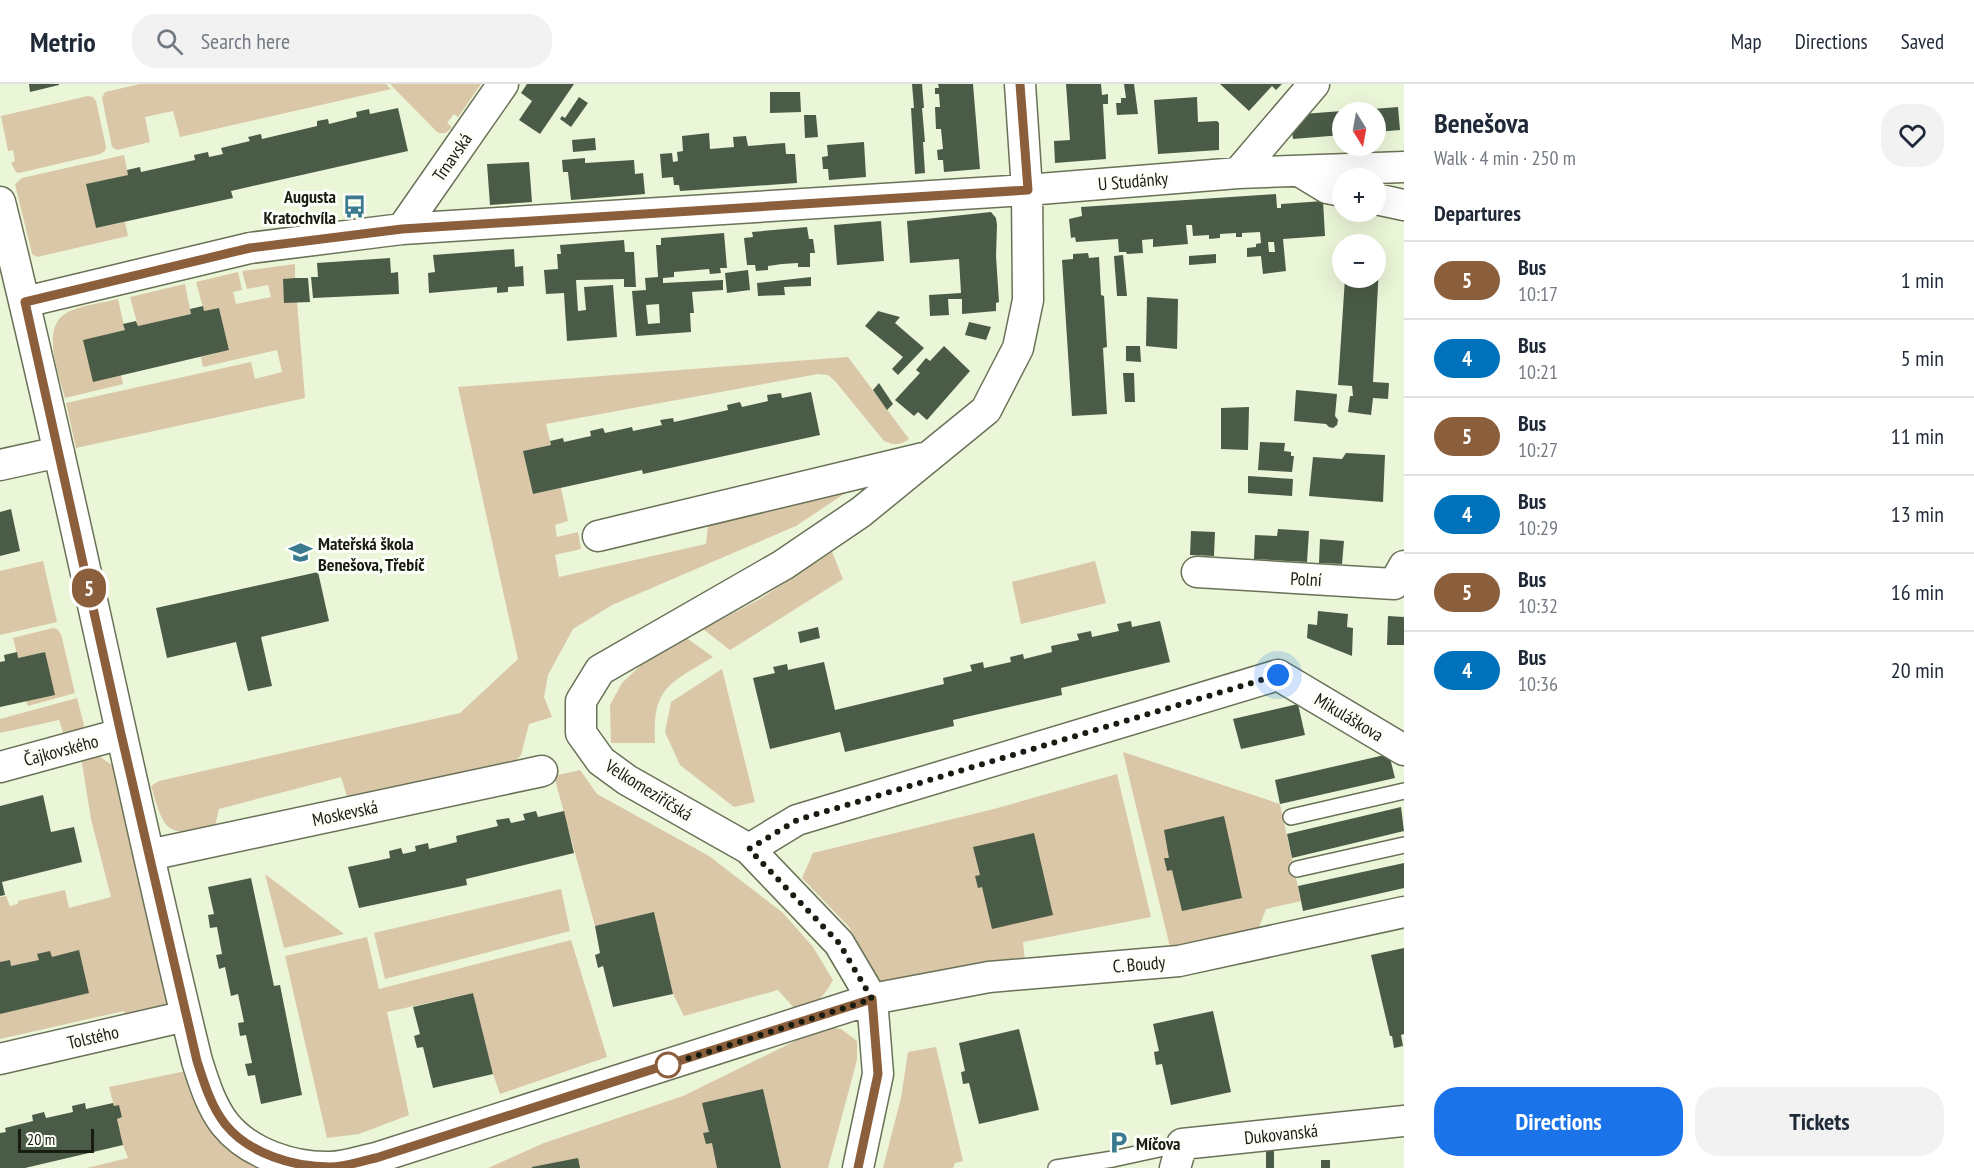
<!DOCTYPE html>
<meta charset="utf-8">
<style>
:root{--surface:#fff;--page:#f2f2f3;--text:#1f2937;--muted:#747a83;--line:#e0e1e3;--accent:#1a73e8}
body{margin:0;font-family:"PT Sans Narrow",sans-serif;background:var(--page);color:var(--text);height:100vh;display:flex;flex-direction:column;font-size:22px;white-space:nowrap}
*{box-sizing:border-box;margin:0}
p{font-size:20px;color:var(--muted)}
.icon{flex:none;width:33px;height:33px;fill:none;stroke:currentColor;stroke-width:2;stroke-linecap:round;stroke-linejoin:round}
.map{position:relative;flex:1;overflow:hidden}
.sheet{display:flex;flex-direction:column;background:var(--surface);width:570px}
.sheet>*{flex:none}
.badge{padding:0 12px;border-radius:20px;font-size:21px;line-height:39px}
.needle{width:39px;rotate:169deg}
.controls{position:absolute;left:1332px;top:18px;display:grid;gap:12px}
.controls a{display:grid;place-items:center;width:54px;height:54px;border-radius:50%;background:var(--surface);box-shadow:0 6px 24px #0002;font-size:30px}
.scale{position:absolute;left:18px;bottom:15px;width:76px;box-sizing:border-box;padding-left:6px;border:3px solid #191c11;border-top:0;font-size:16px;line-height:21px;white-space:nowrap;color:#191c11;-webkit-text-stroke:4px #fcfef8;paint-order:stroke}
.you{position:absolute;width:30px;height:30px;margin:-15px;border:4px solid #fff;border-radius:50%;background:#1a73e8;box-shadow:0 0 0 9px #1a73e833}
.map>.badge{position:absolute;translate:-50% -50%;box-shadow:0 0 0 3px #fff}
h2{padding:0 30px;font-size:22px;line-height:54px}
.round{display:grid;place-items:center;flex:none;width:63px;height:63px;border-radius:24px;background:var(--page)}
.summary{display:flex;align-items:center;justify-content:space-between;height:102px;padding:0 30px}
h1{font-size:28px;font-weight:700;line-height:45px}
.action{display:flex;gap:12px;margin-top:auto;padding:12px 30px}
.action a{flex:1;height:69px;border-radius:24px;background:var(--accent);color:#fff;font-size:24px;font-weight:700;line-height:69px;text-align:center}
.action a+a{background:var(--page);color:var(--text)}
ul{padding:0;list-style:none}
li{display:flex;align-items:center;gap:18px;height:78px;padding:0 30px;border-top:2px solid var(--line)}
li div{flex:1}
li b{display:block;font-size:22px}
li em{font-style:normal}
li .badge{min-width:66px;font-weight:700;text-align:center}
header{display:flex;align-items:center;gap:36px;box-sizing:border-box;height:84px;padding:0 30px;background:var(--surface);border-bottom:2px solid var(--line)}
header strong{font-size:28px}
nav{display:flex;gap:33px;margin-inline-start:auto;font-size:21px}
.search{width:420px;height:54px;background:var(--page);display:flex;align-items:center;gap:15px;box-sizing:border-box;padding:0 21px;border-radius:24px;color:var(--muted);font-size:22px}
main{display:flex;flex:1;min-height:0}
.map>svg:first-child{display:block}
.green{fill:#dac7a7}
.building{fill:#4a5c47;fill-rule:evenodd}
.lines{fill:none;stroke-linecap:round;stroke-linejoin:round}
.lane-casing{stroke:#697157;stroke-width:18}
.street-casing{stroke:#697157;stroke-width:33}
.lane{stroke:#fff;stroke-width:15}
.street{stroke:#fff;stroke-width:30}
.line-casing{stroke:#fff;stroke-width:14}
.line{stroke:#8b5e3c;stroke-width:9}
.walk{stroke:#191c11;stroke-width:6;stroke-dasharray:0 10.8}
.stop-dot{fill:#fff;stroke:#8b5e3c;stroke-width:3}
.labels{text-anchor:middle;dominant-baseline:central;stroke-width:6;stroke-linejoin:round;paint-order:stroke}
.street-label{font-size:18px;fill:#191c11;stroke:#fcfef8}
.poi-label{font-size:18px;font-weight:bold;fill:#191c11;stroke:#fcfef8;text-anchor:start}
</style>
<header>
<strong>Metrio</strong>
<div class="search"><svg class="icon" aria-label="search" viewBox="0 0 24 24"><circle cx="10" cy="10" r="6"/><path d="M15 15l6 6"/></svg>Search here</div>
<nav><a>Map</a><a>Directions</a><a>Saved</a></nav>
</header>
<main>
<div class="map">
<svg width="1404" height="1084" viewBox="0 0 1404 1084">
<rect width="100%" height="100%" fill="#ebf5d7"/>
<path class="green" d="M140,0H386L391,5L180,53L173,27L145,33L150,58L117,66L112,63L102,14L105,8Z
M390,0H481L458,33L454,30L447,39L452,43C447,49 444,51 437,48Z
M88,12L93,13L96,17L106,63L105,67L100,70L19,89L16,88L11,79L15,77L13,66L8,67L1,32Z
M124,71L128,91L87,101L96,144L125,138L128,152L37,173L32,170L15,100L22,94Z
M295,180V194L283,196L285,219L297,218L305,314L76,364L66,319L251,278L255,295L282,288L277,266L203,283L201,273L229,266L219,224L204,227L196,198L238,188L242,206L233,208L236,220L271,213L268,201L247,205L242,187Z
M185,200L191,230L138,242L130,213Z
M118,215L125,246L84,256L121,291L123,300L65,314C59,289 39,243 68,228C83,221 102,219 118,215Z
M848,273L909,355C900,362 894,361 884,357L835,297L828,291L818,290L546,340L551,361L524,367L533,410L561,404L568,437L555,441L557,453L578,448L581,465L555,471L559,493L706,460L709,432L865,396L796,442L612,521L573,545L548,591L544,613L552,633L529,640L521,671L509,683L350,722L341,693L219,725L214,746C165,751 165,749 151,702L159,697L460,629L518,575L458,303Z
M832,468L843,495L730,566L703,545L760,515Z
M43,477L57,538L0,551V487Z
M1095,477L1106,519L1021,540L1012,498Z
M53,544L57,545L61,550L75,609L28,622L26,617L45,568L18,574L13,554Z
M684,552L713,573C669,600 652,603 655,659H611L610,621L622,599L659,564Z
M722,585L755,718L734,723L680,681L665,648L671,618Z
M77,614L84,641L82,649L65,654L59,636L0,649V635Z
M1123,668L1280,720L1301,817L1266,825L1258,846L1170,863Z
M96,670L119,686L171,918L133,954L124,927L0,955V813L6,812L10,822L18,820V817L65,806L69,824L111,813L91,735L81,673Z
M580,686L597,710L709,772L783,829L813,863L833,896C822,916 816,920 795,925L778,906L684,932L673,910L654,829L595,842L554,692Z
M1117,690L1151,833L1023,858L1025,878L883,903L849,843L802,794L813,769L994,725Z
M265,790L344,850L284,864Z
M561,805L570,847L385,895L374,849Z
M367,853L379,905L571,856L607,973L500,1010L493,990L473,909L387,928L409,1031L359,1050L327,1054L285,872Z
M824,943L841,945L857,957V976L828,1084H488L544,1059L683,1012Z
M936,963L963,1077L955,1079L953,1084H883L901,1014L908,968Z
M186,987L264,1084H87L128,1074L123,1061L117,1035L122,1033L119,1021L114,1022L109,1003Z"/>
<path class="building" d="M29,0H59V1L30,8Z
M527,0H574L540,50L519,36L532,17L521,9Z
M912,0H922L924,24H922L925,58H923L925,89L915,90L911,24H914Z
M938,0H973L980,85L944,88L943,76H938L937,66L943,65L941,45H936L935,23H940L939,10H935V4H939Z
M1066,0H1101L1102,11L1108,10V20H1103L1106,75L1055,79L1054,57L1070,56Z
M1124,0H1134L1138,30L1117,31L1116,19H1121V14H1126Z
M1220,0H1282L1276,6L1272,2L1249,27Z
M770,8H800L801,28L770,29Z
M579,13L588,19L571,43L560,35L562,32L565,34Z
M1197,13L1198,38L1217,37L1219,39V66L1158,70L1154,16Z
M1398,23L1400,46L1376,48V28H1348V27Z
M398,24L408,67L231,107L233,114L96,144L86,100L128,91L127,86L140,83L141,88L195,76L194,71L208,68L209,73L223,70L221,64L250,57L248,53L261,50L262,55L317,42V37L328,35L329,40L357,33L356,28L369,25L370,30Z
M1342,27V51L1293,55L1290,31Z
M804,31H816L818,53L805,54Z
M709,49L710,65L734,63L733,53L746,52L748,62L785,59L786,70H795L797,99L680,107L679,101H674L673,93L662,94L660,70L672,69L673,78L678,77L677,68L683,67L682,52Z
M595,54L596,66L573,68L572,56Z
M864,58L866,93L829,96L828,85H823L822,73L828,72L827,61Z
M585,74V79L634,76L635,90L643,89L645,110L571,116L568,88H563L562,76Z
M529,78L532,118L490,121L487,80Z
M1276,110L1277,124H1281V120L1323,117L1325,152L1283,155L1286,187L1263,190L1261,172L1247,173V164L1256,163V160L1261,159L1260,148L1242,149V153H1236V149L1220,150V154L1209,155V151L1193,152L1192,141H1186L1188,160L1153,163V155L1142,156L1143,169L1127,170L1126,168H1119L1118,155L1076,158L1075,153L1071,154L1069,135L1082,132L1081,123ZM1268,158H1274L1275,168H1269Z
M991,128L996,134L997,141L996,172L999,218L996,219V227L962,230V215H948L949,231L930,232L929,211L961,209L959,175L910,179L907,137Z
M881,137L884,177L837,181L834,141Z
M807,143L809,155H813L815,169H810V183H798V179L782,180L768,182V186L756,187L755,181H747L744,154L753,153L752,148Z
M724,149L727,184H720L721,189L710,190L709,185L674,188V193L663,194V199L723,196V206L692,208L694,229H690L691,248L636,252L632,207L646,206L645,194L658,193L656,161H661V154ZM659,220L660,239L648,240L646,221Z
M624,156L625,168H634L636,203H624V195L576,196L578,227L586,226L584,203L613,201L617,253L567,257L564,209L546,210L544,186L558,185L557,170H561L560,161Z
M1376,163H1380L1373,298L1389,299L1388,315L1373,314L1371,331L1348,328L1350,312H1353L1352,302L1338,301L1345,194H1376Z
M514,165L515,183L523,182L524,202L508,203V208L497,209V203L429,209L428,189L435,188L433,171Z
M1088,169L1089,174L1099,173L1101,211L1104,212L1107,263L1103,264L1107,330L1072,332L1062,176L1073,175V170Z
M1216,170V179L1189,181V172Z
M1123,171L1127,212H1117L1114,172Z
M390,174L391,189L398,188L399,210L313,214L311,193H318L317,179Z
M748,186L750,206L727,209L725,189Z
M811,193V202L784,203L785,211L758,212L757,199Z
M295,194H308L310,218L284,219L283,195Z
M1147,213L1178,215L1177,265L1146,262Z
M203,222L204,227L219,224L229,266L93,298L83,256L125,246L123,240L136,237L138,242L191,230L190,225Z
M878,227L900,233L895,239L924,264L898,291L892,285L903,273L865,242Z
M969,238L991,243L986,256L965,251Z
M944,262L970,287L927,336L918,328L914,332L895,316L920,289L916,286L926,274L930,277Z
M1126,262H1140L1141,278L1126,277Z
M1123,289H1134L1135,318H1125Z
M879,299L893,320L887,326L873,306Z
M1296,306L1337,310L1335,332L1338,336L1337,341L1333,344L1329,343L1326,340L1294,337Z
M811,308L820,351L643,390L642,386L533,410L523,367L551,361L550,357L563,354L564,358L591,352L590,347L603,344L605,349L632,343L633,347L662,341L660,336L673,334L674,338L728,326L727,321L740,318L742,323L768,317L767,311L781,309L782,314Z
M1249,323L1248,366L1221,365V324Z
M1260,358L1285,359L1284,367L1291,368V372H1294L1292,388L1258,386Z
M1346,369L1385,371L1383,418L1309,412L1313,373L1342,375Z
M1248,392L1293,395L1292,412L1248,409Z
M11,425L20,467L0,472V428Z
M1278,445L1309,447L1307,478L1254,475L1255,451L1277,452Z
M1191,447L1215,448L1214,472L1190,471Z
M1320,455L1344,457L1342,480L1319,479Z
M318,488L329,537L261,553L272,602L248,607L236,558L167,574L156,524Z
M1318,527L1348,530L1347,543L1353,544L1352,572L1307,554L1308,540L1317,541Z
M1388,532L1404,533V561H1387Z
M1131,537L1132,543L1160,537L1170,578L1061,604L1062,611L953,636L954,642L845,668L840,648L770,665L753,594L775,589L773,583L787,580L788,586L824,578L835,626L944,600L943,594L972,587L970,581L983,578L984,584L1011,578L1010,573L1023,570L1024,575L1052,568L1051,562L1079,556L1077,550L1091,547L1092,553L1119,547L1117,540Z
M818,543L820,554L800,559L798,548Z
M17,568L18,574L45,568L55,611L0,623V578L5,577L4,571Z
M1298,620L1305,651L1241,665L1233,635Z
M1389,670L1395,694L1280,720L1275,696Z
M43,711L51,748L74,743L82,778L2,798L5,811L0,812V722Z
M1401,723L1404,747L1292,774L1287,750Z
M536,727L538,733L564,727L574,769L466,795L467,801L359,824L348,783L390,774L389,767L401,764L403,770L416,767L415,762L428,759L429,765L457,758L456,752L498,742L496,736L509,734L511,739L525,736L523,730Z
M1224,732L1242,814L1182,827L1172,786L1167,787L1164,774H1169L1164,746Z
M1034,749L1053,831L992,845L982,803L978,804L975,792L980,791L973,763Z
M1404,779V804L1303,827L1298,802Z
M251,794L274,902L280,901L302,1011L261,1020L255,991L248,992L245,980L252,979L246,951L240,952L238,939L244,938L238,910L231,912L225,883L219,885L216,871L222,870L217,843L210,844L208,831L214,830L208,803Z
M654,828L673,910L613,923L603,882L598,884L595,871L600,869L595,842Z
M1404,864V950L1401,951L1403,962L1394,964L1392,952H1390L1371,871Z
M79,866L89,909L0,930V878L10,876L11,882L39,876L37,870L50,867L52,873Z
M473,909L493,990L433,1004L423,963L417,964L414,952L420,950L413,923Z
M1213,927L1231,1008L1171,1021L1162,980L1156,981L1154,968L1159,967L1153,940Z
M1019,945L1039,1026L979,1040L969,999L963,1000L961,988L965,987L959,959Z
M763,1005L781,1084H717L712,1059L706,1060L703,1049L709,1048L702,1019Z
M85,1019L86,1025L113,1019L114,1022L119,1021L122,1033L117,1035L123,1061L25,1084H0V1049L6,1048L5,1044L33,1037L32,1031L44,1028L46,1034L73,1028L72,1022Z
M1266,1065H1274V1084H1266Z
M578,1074L580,1084H532V1083Z
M1321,1076H1330V1084H1321Z"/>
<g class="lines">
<defs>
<path id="lane" d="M1291,733L1404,707
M1297,785L1404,761
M1056,1084L1113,1075L1182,1060"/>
<path id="street" d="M1299,87L1327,104L1342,107
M1238,89L1314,0
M1376,115L1404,121
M0,118C71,403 127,692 197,977C204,999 211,1022 225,1040C249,1070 294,1084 330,1083C345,1083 361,1077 376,1074L872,915L989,893L1179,877L1404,828
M402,145L503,0
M25,218L250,164L402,145L1027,106L1238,89L1404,83
M0,381L59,368
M598,452L923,374
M1197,488L1394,500L1404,482
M0,683L121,650
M749,765L797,736L1278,591L1404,666
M149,771L542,687
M0,975L186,932
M858,1084L878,990L875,952L872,915L839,859L749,765L627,696L601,677L581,649V617L600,586L783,481L861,428L986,326L1018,264L1028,216L1027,106L1020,0
M1175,1084L1182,1060L1404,1037"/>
</defs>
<use href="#lane" class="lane-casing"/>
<use href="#street" class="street-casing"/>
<use href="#lane" class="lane"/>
<use href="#street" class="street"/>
</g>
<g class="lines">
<defs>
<path id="line" d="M858,1084L878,990L872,915L376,1074C361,1077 345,1083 330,1083C294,1083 249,1070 225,1040C211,1022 204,999 197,977L121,650L25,218L250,164L402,145L1028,106L1020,0"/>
</defs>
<use href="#line" class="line-casing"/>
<use href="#line" class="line"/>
<path class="walk" d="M668,981L872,915L839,859L749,765L797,736L1278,591"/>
</g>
<defs>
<symbol id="bus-bare" viewBox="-9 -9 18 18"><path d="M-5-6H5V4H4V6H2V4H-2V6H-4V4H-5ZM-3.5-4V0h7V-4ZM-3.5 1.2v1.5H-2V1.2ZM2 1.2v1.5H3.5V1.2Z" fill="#3a798e" stroke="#fcfef8" stroke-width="2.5" paint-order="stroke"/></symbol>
<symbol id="school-bare" viewBox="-9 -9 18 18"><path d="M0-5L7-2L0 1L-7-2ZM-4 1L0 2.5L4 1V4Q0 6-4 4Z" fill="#3a798e" stroke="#fcfef8" stroke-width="2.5" paint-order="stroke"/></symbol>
<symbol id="parking-bare" viewBox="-9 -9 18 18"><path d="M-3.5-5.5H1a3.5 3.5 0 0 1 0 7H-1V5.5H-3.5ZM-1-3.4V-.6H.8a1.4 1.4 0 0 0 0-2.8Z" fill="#3a798e" stroke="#fcfef8" stroke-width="2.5" paint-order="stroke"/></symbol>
</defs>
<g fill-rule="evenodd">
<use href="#bus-bare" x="338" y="106" width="33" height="33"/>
<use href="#school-bare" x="284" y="452" width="33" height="33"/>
<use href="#parking-bare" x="1102" y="1042" width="33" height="33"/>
</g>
<circle class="stop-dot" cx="668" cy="981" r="12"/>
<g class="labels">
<g class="street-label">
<text transform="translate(452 73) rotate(-55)">Trnavská</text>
<text transform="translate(1133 97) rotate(-5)">U Studánky</text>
<text transform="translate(1306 495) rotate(3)">Polní</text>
<text transform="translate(1349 633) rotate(31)">Mikuláškova</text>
<text transform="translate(61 666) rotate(-15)">Čajkovského</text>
<text transform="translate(649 706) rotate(32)">Velkomeziříčská</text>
<text transform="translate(345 729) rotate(-12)">Moskevská</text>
<text transform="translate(1139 880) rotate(-5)">C. Boudy</text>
<text transform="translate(93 953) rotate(-13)">Tolstého</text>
<text transform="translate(1281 1050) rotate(-6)">Dukovanská</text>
</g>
<g class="poi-label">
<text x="336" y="112" text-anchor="end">Augusta<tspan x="336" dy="21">Kratochvíla</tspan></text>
<text x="318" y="459">Mateřská škola<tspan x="318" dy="21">Benešova, Třebíč</tspan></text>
<text x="1136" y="1059">Míčova</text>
</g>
</g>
</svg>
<div class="controls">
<a><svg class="needle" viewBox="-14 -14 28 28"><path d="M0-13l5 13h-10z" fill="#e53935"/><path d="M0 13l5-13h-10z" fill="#747a83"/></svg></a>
<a>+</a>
<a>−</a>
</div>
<div class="scale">20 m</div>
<div class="you" style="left:1278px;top:591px"></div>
<b class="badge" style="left:89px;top:504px;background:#8b5e3c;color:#fff">5</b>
</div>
<section class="sheet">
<div class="summary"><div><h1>Benešova</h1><p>Walk · 4 min · 250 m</p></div><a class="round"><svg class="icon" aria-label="heart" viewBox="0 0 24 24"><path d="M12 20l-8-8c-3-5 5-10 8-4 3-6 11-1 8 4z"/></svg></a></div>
<h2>Departures</h2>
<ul>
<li><span class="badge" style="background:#8b5e3c;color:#fff">5</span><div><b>Bus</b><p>10:17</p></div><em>1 min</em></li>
<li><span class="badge" style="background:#0072bc;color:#fff">4</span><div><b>Bus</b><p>10:21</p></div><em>5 min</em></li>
<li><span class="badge" style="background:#8b5e3c;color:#fff">5</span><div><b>Bus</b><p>10:27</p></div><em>11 min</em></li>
<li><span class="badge" style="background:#0072bc;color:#fff">4</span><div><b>Bus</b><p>10:29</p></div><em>13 min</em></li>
<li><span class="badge" style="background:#8b5e3c;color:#fff">5</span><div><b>Bus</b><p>10:32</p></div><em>16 min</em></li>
<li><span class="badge" style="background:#0072bc;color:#fff">4</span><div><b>Bus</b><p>10:36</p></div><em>20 min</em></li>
</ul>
<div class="action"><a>Directions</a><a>Tickets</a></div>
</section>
</main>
